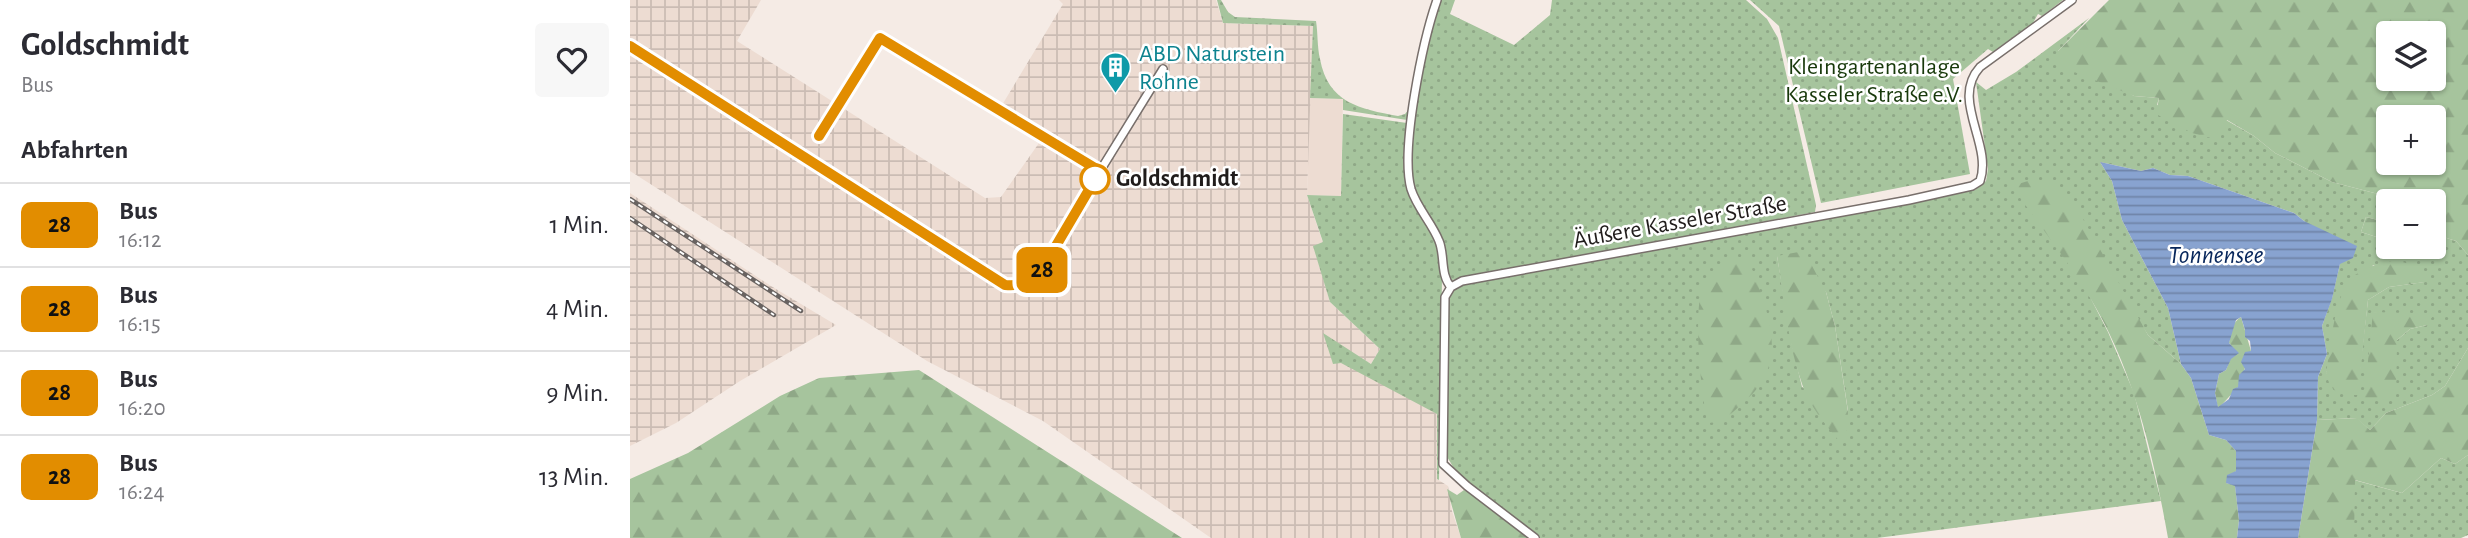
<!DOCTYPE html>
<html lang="de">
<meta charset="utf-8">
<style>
:root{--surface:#fff;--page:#f7f7f7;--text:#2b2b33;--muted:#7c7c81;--line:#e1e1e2}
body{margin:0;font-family:"Alegreya Sans",sans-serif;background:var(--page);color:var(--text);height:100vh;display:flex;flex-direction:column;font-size:26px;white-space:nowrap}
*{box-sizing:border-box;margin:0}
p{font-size:23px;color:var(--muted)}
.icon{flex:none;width:38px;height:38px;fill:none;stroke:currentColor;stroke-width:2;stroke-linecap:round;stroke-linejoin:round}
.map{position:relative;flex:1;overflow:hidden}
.details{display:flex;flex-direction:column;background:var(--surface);width:630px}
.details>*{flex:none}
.badge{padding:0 14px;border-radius:10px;font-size:24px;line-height:46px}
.buttons{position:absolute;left:1746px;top:21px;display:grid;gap:14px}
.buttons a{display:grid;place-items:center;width:70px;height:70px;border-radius:7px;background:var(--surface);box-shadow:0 2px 5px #0004;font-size:35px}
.map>.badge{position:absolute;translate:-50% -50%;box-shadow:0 0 0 4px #fff}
h2{padding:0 21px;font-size:26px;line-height:63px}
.round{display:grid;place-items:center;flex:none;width:74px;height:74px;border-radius:7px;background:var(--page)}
.summary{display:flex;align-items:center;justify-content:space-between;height:119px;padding:0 21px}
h1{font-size:33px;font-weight:700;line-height:52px}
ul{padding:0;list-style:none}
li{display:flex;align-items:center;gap:21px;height:84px;padding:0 21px;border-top:2px solid var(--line)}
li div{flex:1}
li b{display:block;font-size:26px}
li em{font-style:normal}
li .badge{min-width:77px;font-weight:700;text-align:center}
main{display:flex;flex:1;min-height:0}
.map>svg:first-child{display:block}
.built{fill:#eddcd2}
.industrial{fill:url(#industrial-grid)}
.green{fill:url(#green-dots);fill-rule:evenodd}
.forest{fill:url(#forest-firs);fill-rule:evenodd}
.water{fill:url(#water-rules);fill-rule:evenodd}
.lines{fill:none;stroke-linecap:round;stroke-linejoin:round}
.street-casing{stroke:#786f6b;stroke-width:10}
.street{stroke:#fff;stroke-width:7}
.rail-casing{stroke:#696361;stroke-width:4.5}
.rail{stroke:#fff;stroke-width:2;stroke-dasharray:5;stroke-linecap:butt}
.line-casing{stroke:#fff;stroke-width:16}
.line{stroke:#e28d00;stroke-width:10}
.stop-dot{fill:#fff;stroke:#e28d00;stroke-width:3.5}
.labels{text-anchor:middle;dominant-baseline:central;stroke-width:5;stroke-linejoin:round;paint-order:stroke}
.culture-label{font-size:24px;fill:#0d838f;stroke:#fff;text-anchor:start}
.park-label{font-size:24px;fill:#18390b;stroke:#fff}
.stop-label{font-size:24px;font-weight:bold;fill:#201c1b;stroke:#fff;text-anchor:start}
.street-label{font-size:24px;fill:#201c1b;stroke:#fff}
.water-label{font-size:26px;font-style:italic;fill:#07265b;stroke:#fff}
</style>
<main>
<section class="details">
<div class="summary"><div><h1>Goldschmidt</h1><p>Bus</p></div><a class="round"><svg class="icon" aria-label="heart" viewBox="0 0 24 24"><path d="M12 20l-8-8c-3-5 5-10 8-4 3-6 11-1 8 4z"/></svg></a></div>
<h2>Abfahrten</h2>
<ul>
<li><span class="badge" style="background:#e28d00;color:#111">28</span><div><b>Bus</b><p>16:12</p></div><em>1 Min.</em></li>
<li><span class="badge" style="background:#e28d00;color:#111">28</span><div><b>Bus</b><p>16:15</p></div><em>4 Min.</em></li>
<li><span class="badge" style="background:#e28d00;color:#111">28</span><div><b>Bus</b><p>16:20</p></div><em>9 Min.</em></li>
<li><span class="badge" style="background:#e28d00;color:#111">28</span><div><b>Bus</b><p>16:24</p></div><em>13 Min.</em></li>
</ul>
</section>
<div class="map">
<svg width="1838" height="538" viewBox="0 0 1838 538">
<defs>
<pattern id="industrial-grid" width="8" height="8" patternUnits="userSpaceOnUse" patternTransform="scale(1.75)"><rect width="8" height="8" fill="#eddcd2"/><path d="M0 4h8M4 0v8" fill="none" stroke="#cbbcb4"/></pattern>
<pattern id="green-dots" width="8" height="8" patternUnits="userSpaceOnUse" patternTransform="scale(1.75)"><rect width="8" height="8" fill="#a6c49d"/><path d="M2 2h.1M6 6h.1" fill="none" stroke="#8fa887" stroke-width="1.8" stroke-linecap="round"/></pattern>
<pattern id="forest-firs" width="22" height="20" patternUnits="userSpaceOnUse" patternTransform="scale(1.75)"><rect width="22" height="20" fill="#a6c49d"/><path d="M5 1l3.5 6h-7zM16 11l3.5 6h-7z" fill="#8fa887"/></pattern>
<pattern id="water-rules" width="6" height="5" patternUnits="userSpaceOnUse" patternTransform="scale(1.75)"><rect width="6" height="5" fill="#88a3d0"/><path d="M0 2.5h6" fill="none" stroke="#6f84a8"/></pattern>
</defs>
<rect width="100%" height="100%" fill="#f5ebe5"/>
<path class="built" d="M680,98L713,99L711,196L677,195Z"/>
<path class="industrial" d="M0,0H131L107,41L355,198L371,197L416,133L372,105L433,4L429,0H586L593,23L683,26L677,195L693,243L684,246L700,302L750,349L741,364L694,335L807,414V479L818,486L822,511L831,538H581L413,421L297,361L0,171Z
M0,193L141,286L206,325L110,381L46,423L0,446Z"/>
<path class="green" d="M587,0H591L598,12L605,17L686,21C688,33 687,46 690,59C698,103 730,109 768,116L775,114L779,109L793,33L804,0L779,118L777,120L713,110V99L680,98L683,26L593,23Z
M810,0H825L820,14L884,45L920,15L922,0H1116L1137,19L1148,38L1186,205L1185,212L822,280L819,279L815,253L788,201L781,177L785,112L800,36Z
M1120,0H1433L1412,16L1408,14L1403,23L1363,52L1358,49L1323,79L1340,174L1191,203L1149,26Z
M1459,18L1428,51L1504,96L1529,98L1527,105L1596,120L1624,136L1645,153L1702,182L1752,195L1759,202V223L1736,217L1731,232L1759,241V247H1777L1796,253L1797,247H1804V234L1826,241L1838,255V348L1815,386L1802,395L1756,413L1740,430L1726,418L1687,420L1688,377L1697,354L1692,326L1702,298L1710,264L1674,221L1664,213L1558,176L1540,175L1523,168L1511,171L1470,162L1482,181L1492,220L1538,308L1551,364L1518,335L1496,300L1459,295L1478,332L1504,393L1531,501L1247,538H910L828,475L816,455L818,304L822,290L841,282L1345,190L1356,181L1358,169L1346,82L1356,90L1386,72ZM1147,256L1196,292L1205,326L1218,411L1172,387L1162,345ZM1743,265L1794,282L1759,287L1738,300L1727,395L1696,373ZM1743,312L1797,325L1780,329L1767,340Z
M713,114L777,123L779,125L777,176L808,246L812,278L809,480L807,479V414L711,363L703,364L693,333L741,364L750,349L700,302L683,246L693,242L677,195L711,196Z
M1838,455V535L1831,538H1724V480L1772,493L1811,458L1825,464Z"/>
<path class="forest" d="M1479,0H1838V255L1826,241L1804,234V201L1759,202L1752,195L1702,182L1645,153L1624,136L1597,120L1585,139L1562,133L1526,114L1529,98L1504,96L1427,65L1428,51ZM1759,33H1804V79H1759ZM1759,117H1804V163H1759Z
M1398,181L1416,182L1435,193L1453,219L1518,335L1551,364L1561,378L1579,435L1596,440L1606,451V471L1596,483L1605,485L1609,520L1607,538H1538C1523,454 1504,370 1459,296C1438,261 1412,229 1389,196L1385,185Z
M1736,217L1759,223V241L1731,232Z
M1174,251L1196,292L1205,326L1218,412L1216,436L1211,443C1197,427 1179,405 1172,384C1158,344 1154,298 1147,256Z
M1118,258C1136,308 1163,361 1114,402C1102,413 1094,422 1078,423C1071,398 1062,305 1074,284C1079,275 1089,267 1096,260Z
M1766,260L1789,267L1795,282L1759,287L1738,300L1728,395C1708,395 1701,393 1696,373C1701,348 1704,290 1725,275C1737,266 1752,263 1766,260Z
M1743,312L1804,314L1797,325L1780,329L1767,340L1766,398L1734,400Z
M1611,317L1621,351L1608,387L1588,409L1585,393L1589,374L1596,370L1604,349L1599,343C1601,333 1602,322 1611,317Z
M1838,348V455L1825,464L1811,458L1772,493L1725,480L1724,538H1668L1687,420L1727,418L1740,430L1756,413L1802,395L1815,386Z
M289,370L552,538H0V479L58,453L150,396L189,378Z
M817,489L827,495L834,490L841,493L901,538H831Z"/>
<path class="water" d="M1470,162L1511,171L1523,168L1540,175L1558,176L1664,213L1674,221L1727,246L1723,258L1710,264L1702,299L1692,326L1697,354L1688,377L1687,420L1668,538H1607L1609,520L1605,486L1596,483L1597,475L1606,471V451L1596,440L1579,435L1561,378L1551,364L1538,308L1492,220L1482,181ZM1611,317L1615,330V337L1620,341L1621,351L1615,352L1611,362L1615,369L1609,375L1608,387L1603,389L1599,399L1588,407L1585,393L1589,374L1596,370L1601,359L1609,353L1599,343L1606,320Z"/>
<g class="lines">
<defs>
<path id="street" d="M807,0C793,40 770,149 781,189C787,208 802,223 809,241C815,255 810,275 821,287
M0,46L329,257C355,273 383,301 410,273L470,171L533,69
M821,287L832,281L1279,200L1342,186L1350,181C1363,144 1320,100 1350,67L1442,0
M821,287L815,297L813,464L837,486L905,538"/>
</defs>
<use href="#street" class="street-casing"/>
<use href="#street" class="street"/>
<defs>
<path id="rail" d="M0,199L171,311
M0,218L144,315"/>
</defs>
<use href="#rail" class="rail-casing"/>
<use href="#rail" class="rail"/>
</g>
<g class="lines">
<defs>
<path id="line" d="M0,46L375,285C390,286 399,284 410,273L470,171L250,38L189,136"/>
</defs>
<use href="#line" class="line-casing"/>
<use href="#line" class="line"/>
</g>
<defs>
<symbol id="building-pin" viewBox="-11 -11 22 30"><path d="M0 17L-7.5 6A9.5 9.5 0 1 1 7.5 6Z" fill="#0f9aa8" stroke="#fff"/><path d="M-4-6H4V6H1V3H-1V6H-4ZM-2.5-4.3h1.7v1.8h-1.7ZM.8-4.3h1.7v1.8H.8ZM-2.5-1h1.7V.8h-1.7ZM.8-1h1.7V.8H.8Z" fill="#fff"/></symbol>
</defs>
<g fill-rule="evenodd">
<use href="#building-pin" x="468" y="50" width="35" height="47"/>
</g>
<circle class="stop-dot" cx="465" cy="179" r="14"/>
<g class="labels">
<g class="culture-label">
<text x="509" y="54">ABD Naturstein<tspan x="509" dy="28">Rohne</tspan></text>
</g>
<g class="park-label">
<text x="1244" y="67">Kleingartenanlage<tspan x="1244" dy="28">Kasseler Straße e.V.</tspan></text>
</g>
<g class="stop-label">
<text x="486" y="179">Goldschmidt</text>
</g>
<g class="street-label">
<text transform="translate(1050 222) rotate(-10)">Äußere Kasseler Straße</text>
</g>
<g class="water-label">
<text x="1586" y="255">Tonnensee</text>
</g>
</g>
</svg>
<div class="buttons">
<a><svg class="icon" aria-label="layers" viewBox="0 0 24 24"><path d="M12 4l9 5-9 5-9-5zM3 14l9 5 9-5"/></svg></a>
<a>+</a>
<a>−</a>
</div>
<b class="badge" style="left:412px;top:270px;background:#e28d00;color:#111">28</b>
</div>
</main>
